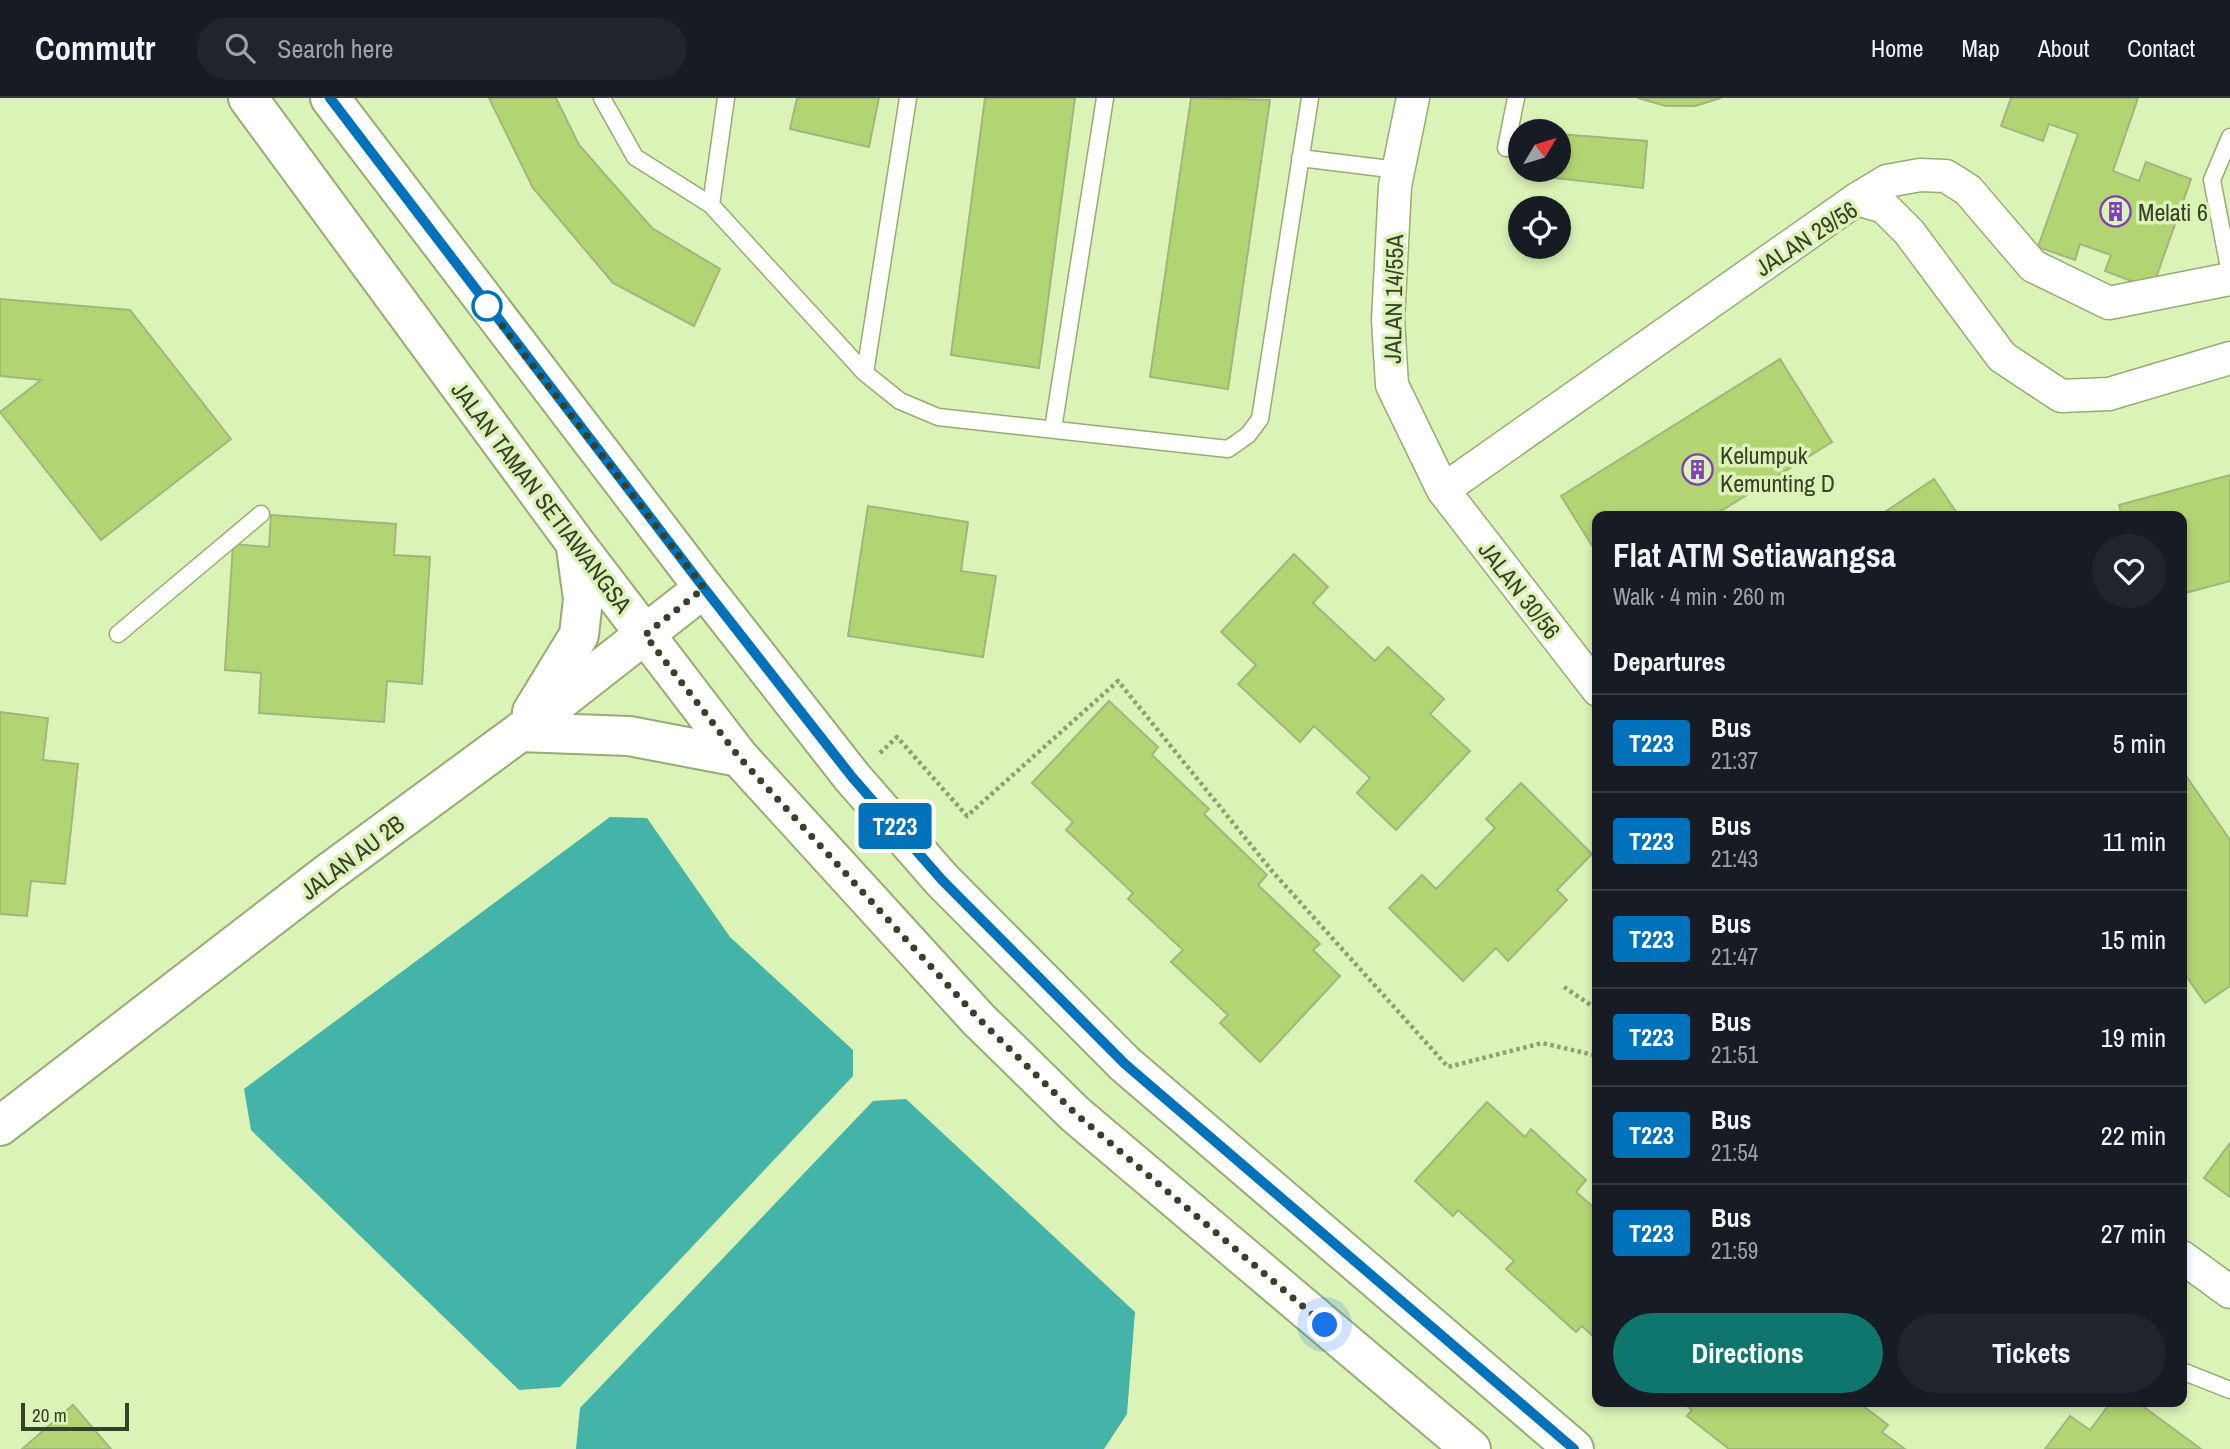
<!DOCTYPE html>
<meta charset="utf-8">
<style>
:root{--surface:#171b24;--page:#20242c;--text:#f1f3f6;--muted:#9ea1a6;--line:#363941;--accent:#0f766e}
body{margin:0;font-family:"Archivo Narrow",sans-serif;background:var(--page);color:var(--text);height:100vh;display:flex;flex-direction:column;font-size:26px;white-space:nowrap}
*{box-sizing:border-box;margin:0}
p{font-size:23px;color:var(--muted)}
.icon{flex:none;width:38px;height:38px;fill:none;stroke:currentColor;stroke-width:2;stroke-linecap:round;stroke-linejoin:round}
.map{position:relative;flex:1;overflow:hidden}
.details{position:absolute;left:1592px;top:413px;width:595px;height:896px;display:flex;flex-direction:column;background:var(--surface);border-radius:14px;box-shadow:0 4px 10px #0003}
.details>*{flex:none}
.badge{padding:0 14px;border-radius:5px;font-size:24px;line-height:46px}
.needle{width:46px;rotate:52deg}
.tools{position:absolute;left:1508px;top:21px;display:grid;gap:14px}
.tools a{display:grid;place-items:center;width:63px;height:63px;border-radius:50%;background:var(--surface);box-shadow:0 4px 10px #0003;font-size:35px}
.scale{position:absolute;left:21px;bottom:18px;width:108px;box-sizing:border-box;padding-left:7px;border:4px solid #374028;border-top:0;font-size:19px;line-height:24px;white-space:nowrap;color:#374028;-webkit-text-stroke:5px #dcf3b7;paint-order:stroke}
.you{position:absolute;width:35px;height:35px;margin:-18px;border:5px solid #fff;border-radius:50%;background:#1a73e8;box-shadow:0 0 0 10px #1a73e833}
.map>.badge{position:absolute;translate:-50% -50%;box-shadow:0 0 0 4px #fff}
h2{padding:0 21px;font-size:26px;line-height:63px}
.round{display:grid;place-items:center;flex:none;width:74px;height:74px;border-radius:37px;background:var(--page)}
.headline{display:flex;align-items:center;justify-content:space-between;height:119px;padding:0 21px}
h1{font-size:33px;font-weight:700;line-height:52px}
.button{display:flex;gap:14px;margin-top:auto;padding:14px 21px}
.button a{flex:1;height:80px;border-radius:42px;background:var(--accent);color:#fff;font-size:28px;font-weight:700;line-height:80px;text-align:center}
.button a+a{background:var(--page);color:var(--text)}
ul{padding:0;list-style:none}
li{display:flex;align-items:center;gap:21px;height:98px;padding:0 21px;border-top:2px solid var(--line)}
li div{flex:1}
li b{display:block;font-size:26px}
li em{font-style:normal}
li .badge{min-width:77px;font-weight:700;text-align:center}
header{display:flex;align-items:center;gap:42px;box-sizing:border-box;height:98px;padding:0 35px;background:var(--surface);border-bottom:2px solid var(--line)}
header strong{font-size:33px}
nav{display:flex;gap:38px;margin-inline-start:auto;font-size:24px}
.search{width:490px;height:63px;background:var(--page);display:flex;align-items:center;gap:18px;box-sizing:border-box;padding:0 24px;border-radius:38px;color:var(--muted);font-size:26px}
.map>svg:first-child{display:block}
.water{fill:#43b4a7}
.building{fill:#b3d473;stroke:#a1b67c;stroke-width:2}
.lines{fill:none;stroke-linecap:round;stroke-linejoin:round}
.lane-casing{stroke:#97ab72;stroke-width:19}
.street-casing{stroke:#97ab72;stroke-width:35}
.secondary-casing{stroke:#97ab72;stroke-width:42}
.path{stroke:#8e9e73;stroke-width:4.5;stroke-dasharray:3.5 3.5;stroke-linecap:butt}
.lane{stroke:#fff;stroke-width:16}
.street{stroke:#fff;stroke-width:32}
.secondary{stroke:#fff;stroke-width:38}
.line-casing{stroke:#fff;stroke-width:16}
.line{stroke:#0072bc;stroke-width:10}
.walk{stroke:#374028;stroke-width:7;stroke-dasharray:0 12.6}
.stop-dot{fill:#fff;stroke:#0072bc;stroke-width:3.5}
.labels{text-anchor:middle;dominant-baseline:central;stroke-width:7;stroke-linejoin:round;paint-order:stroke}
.poi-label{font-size:24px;fill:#374028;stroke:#dcf3b7;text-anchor:start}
.street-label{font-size:24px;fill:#374028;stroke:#dcf3b7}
</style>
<header>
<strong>Commutr</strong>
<div class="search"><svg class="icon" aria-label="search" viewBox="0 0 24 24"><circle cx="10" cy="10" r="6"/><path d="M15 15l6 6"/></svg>Search here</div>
<nav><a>Home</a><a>Map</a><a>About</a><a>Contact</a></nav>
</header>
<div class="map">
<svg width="2230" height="1351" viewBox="0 0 2230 1351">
<rect width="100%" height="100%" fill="#dcf3b7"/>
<path class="water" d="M610,719L647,720L730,839L853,952V978L560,1289L519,1292L251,1032L244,991Z
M906,1001L1135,1214L1127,1316L1104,1351H576L580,1310L873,1003Z"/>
<path class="building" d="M489,0H556L579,47L652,130L720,171L694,228L613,185L533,90Z
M797,0H879L869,49L790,31Z
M985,0H1075L1039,270L951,257Z
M1191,0L1270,2L1228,291L1150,279Z
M1638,0H1637H1721L1695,8H1666Z
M2011,0H2138L2113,73L2139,83L2146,64L2191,81L2152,191L2105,173L2111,157L2080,146L2075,162L2038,149L2078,36L2049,26L2043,43L2001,28Z
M1559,36L1647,43L1643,90L1547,79V72H1559Z
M0,201L130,212L231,341L101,442L0,314L41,282L0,278Z
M1780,261L1832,344L1713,418H1598V457L1561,398Z
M2230,377V483L2182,496V418H2122L2119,407Z
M1934,381L1959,418H1879Z
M868,408L968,424L961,473L996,478L983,559L848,538Z
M271,417L396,426L394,457L430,459L422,586L387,583L384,624L259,615L261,575L225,572L233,446L269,449Z
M1294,456L1328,489L1313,505L1375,563L1388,549L1444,601L1430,616L1470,653L1396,732L1357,695L1370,680L1314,628L1300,644L1238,586L1256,567L1221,534Z
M1109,603L1158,649L1152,657L1209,711L1204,716L1267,777L1258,787L1320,846L1313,852L1340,878L1260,964L1220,925L1228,917L1171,864L1183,852L1128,801L1133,795L1066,732L1073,724L1032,685Z
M0,614L48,620L43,662L78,666L65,786L31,783L27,818L0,816Z
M2182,672L2230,742V888L2205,905L2182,872Z
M1521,685L1592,756L1557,792L1567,802L1508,863L1496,850L1463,883L1389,810L1422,777L1436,791L1495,730L1486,721Z
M1487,1004L1525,1039L1531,1031L1586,1082L1576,1094L1598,1113V1243L1582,1228L1576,1234L1506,1171L1514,1163L1458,1112L1453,1118L1415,1083Z
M2230,1045V1099L2204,1080Z
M1682,1304H1858L1888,1327L1882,1334L1905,1351H1729L1687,1318L1692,1312Z
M2111,1304H2137L2201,1351H2045L2070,1318L2090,1332Z
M73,1307L111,1351H22Z"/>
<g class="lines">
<defs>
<path id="lane" d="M602,0L635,59L711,107L865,275L900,303L938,319L1228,351L1248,337L1260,321L1310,0
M2230,39L2212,82L2230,175
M1506,50L1516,0
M1300,60L1398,72
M711,107L726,0
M865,275L908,0
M1053,331L1105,0
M118,536L261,416
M2182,1273L2230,1292"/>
<path id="street" d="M1413,0L1395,88L1388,222L1392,287L1443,392L1598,592
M1857,101L1887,83L1920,77L1946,78L1968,92L2033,168L2109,205L2230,181
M1443,392L1857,101L1884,109L1909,134L2002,259L2061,298L2109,296L2230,260
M2182,1159L2230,1194"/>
<path id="secondary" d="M248,0L576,446L739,659L978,921L1075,1016L1471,1351
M330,0L704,490L852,679L942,782L1125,966L1574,1351
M532,614L579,537L583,501L576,450
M520,634L629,638L739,659
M0,1028L327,776L520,634L704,490"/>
</defs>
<use href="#lane" class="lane-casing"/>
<use href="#street" class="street-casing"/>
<use href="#secondary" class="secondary-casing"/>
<path class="path" d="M880,655L897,639L967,718L1118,583L1272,773L1448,969L1542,945L1598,958
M1564,889L1598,912"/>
<use href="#lane" class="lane"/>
<use href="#street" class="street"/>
<use href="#secondary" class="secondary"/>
</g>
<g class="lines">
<defs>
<path id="line" d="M330,0L704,490L852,679L942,782L1125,966L1574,1351"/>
</defs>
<use href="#line" class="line-casing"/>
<use href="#line" class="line"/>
<path class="walk" d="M487,208L704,490L645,537L739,659L978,920L1076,1016L1325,1227"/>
</g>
<defs>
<symbol id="building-ring" viewBox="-11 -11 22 22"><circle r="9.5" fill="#dcf3b7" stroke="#7e41b6" stroke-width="1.5"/><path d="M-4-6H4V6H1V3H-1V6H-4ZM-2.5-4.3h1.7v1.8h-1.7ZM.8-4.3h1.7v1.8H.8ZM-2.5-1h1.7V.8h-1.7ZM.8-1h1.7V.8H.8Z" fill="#7e41b6"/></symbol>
</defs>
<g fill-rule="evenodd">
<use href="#building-ring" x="2098" y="96" width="35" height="35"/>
<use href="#building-ring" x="1680" y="354" width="35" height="35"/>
</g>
<circle class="stop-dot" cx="487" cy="208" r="14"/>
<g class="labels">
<g class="poi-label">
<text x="2138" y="114">Melati 6</text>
<text x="1720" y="357">Kelumpuk<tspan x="1720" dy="28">Kemunting D</tspan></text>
</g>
<g class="street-label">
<text transform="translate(1806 140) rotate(-33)">JALAN 29/56</text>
<text transform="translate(1393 201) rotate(-89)">JALAN 14/55A</text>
<text transform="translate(542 399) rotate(53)">JALAN TAMAN SETIAWANGSA</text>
<text transform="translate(1520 492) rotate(52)">JALAN 30/56</text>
<text transform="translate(352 759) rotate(-37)">JALAN AU 2B</text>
</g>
</g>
</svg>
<div class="tools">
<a><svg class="needle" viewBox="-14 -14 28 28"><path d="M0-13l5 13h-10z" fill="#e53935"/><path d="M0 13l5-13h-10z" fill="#9ea1a6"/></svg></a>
<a><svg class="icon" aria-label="locate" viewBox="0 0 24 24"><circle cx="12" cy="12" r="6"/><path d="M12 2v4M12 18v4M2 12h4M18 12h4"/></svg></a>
</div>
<div class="scale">20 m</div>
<div class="you" style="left:1325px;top:1227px"></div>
<b class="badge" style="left:895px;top:728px;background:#0072bc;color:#fff">T223</b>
<section class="details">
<div class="headline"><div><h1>Flat ATM Setiawangsa</h1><p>Walk · 4 min · 260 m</p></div><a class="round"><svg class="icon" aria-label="heart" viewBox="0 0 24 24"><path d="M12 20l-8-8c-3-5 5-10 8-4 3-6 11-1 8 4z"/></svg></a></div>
<h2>Departures</h2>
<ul>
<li><span class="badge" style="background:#0072bc;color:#fff">T223</span><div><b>Bus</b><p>21:37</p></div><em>5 min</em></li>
<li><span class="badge" style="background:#0072bc;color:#fff">T223</span><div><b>Bus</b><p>21:43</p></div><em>11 min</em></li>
<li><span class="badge" style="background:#0072bc;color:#fff">T223</span><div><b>Bus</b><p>21:47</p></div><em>15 min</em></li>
<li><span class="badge" style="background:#0072bc;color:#fff">T223</span><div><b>Bus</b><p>21:51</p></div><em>19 min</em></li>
<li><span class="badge" style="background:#0072bc;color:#fff">T223</span><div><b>Bus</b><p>21:54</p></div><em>22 min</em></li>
<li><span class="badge" style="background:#0072bc;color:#fff">T223</span><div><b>Bus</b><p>21:59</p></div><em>27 min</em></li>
</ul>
<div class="button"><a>Directions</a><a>Tickets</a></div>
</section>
</div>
